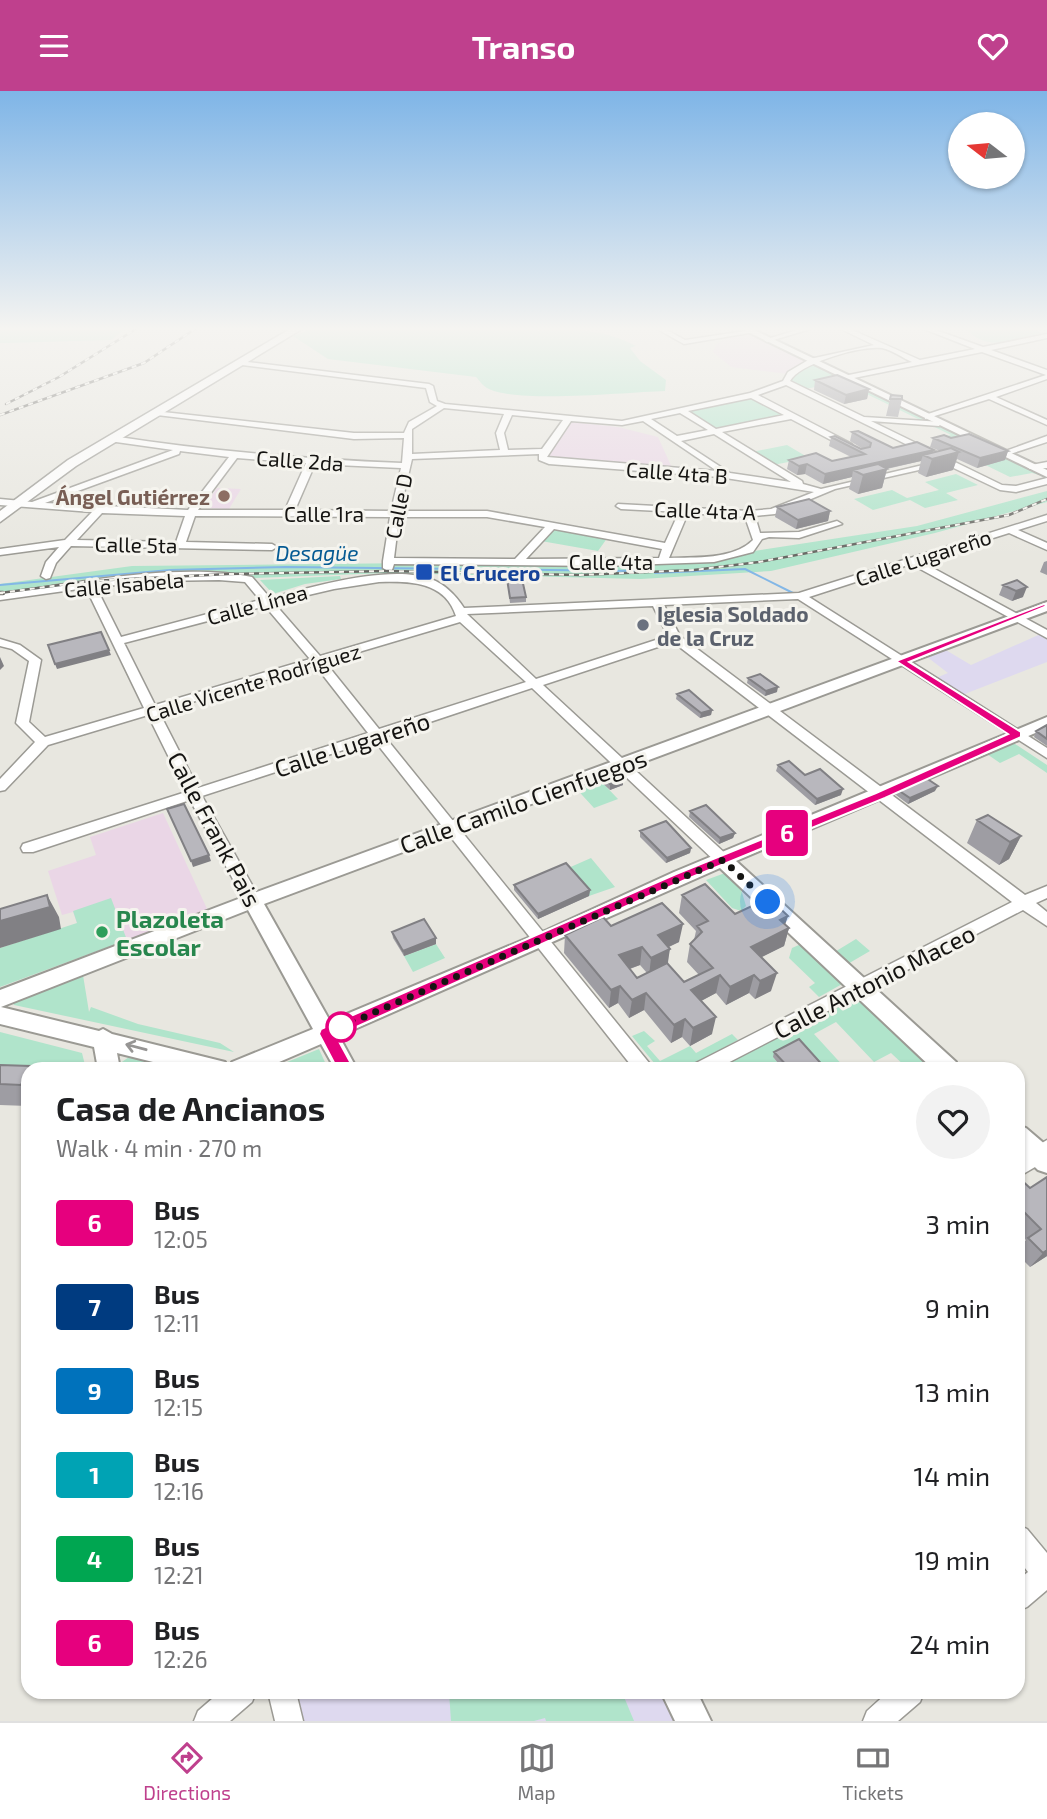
<!DOCTYPE html>
<meta charset="utf-8">
<style>
:root{--surface:#fff;--page:#f2f2f2;--text:#202124;--muted:#757577;--line:#e0e0e0;--accent:#bf408d}
body{margin:0;font-family:"Exo 2",sans-serif;background:var(--page);color:var(--text);height:100vh;display:flex;flex-direction:column;font-size:26px;white-space:nowrap}
*{box-sizing:border-box;margin:0}
p{font-size:23px;color:var(--muted)}
.icon{flex:none;width:38px;height:38px;fill:none;stroke:currentColor;stroke-width:2;stroke-linecap:round;stroke-linejoin:round}
.map{position:relative;flex:1;overflow:hidden}
.details{position:absolute;left:21px;top:971px;width:1004px;height:637px;display:flex;flex-direction:column;background:var(--surface);border-radius:21px;box-shadow:0 2px 5px #0004}
.details>*{flex:none}
.badge{padding:0 14px;border-radius:5px;font-size:24px;line-height:46px}
.needle{width:46px;rotate:286deg}
.fabs{position:absolute;left:948px;top:21px;display:grid;gap:14px}
.fabs a{display:grid;place-items:center;width:77px;height:77px;border-radius:50%;background:var(--surface);box-shadow:0 2px 5px #0004;font-size:35px}
.you{position:absolute;width:35px;height:35px;margin:-18px;border:5px solid #fff;border-radius:50%;background:#1a73e8;box-shadow:0 0 0 10px #1a73e833}
.map>.badge{position:absolute;translate:-50% -50%;box-shadow:0 0 0 4px #fff}
.round{display:grid;place-items:center;flex:none;width:74px;height:74px;border-radius:37px;background:var(--page)}
.head{display:flex;align-items:center;justify-content:space-between;height:119px;padding:0 35px}
h1{font-size:33px;font-weight:700;line-height:52px}
ul{padding:0;list-style:none}
li{display:flex;align-items:center;gap:21px;height:84px;padding:0 35px}
li div{flex:1}
li b{display:block;font-size:26px}
li em{font-style:normal}
li .badge{min-width:77px;font-weight:700;text-align:center}
header{display:flex;justify-content:space-between;align-items:center;height:91px;padding:0 35px;background:var(--accent);color:#fff;font-size:32px;font-weight:700}
.dock{display:flex;justify-content:space-around;align-items:center;height:98px;border-top:2px solid var(--line);background:var(--surface);font-size:19px;color:var(--muted)}
.dock a{display:grid;justify-items:center;gap:4px}
.dock .active{color:var(--accent)}
.map>svg:first-child{display:block}
.education{fill:#ead6e6}
.medical{fill:#ded9ef}
.green{fill:#b0e4cb}
.lines{fill:none;stroke-linecap:round;stroke-linejoin:round}
.stream{stroke:#83b7e6;stroke-width:2}
.minor-casing{stroke:#9b9a94;stroke-width:3}
.major-casing{stroke:#9b9a94;stroke-width:4}
.highway-casing{stroke:#9b9a94;stroke-width:3}
.minor{fill:#fff;fill-rule:evenodd}
.major{fill:#fff;fill-rule:evenodd}
.highway{fill:#fff;fill-rule:evenodd}
.rail-far1-casing{stroke:#696864;stroke-width:2.5}
.rail-casing{stroke:#696864;stroke-width:4.5}
.rail-far1{stroke:#f5f4ee;stroke-width:2;stroke-dasharray:5;stroke-linecap:butt}
.rail{stroke:#f5f4ee;stroke-width:2.5;stroke-dasharray:8;stroke-linecap:butt}
.wall{fill:#9e9da3;fill-rule:evenodd}
.shaded-wall{fill:#818084}
.building{fill:#b8b7bd;stroke:#818084;stroke-width:2}
.oneway{stroke:#969594}
.line{fill:#e6007e;stroke:#fff;stroke-width:2}
.walk{stroke:#151412;stroke-width:7;stroke-dasharray:0 12.6}
.education-dot{fill:#8d6e63;stroke:#f5f4ee;stroke-width:2.5}
.transit-dot{fill:#1a4fb4;stroke:#f5f4ee;stroke-width:2.5}
.worship-dot{fill:#6b7280;stroke:#f5f4ee;stroke-width:2.5}
.leisure-dot{fill:#2e9e5b;stroke:#f5f4ee;stroke-width:2.5}
.stop-dot{fill:#fff;stroke:#e6007e;stroke-width:3.5}
.labels{text-anchor:middle;dominant-baseline:central;stroke-width:6;stroke-linejoin:round;paint-order:stroke}
.far-street-label{font-size:21px;fill:#151412;stroke:#f5f4ee}
.far-education-label{font-size:21px;font-weight:bold;fill:#785e54;stroke:#f5f4ee;text-anchor:end}
.far-water-label{font-size:21px;font-style:italic;fill:#055a93;stroke:#f5f4ee}
.far-transit-label{font-size:21px;font-weight:bold;fill:#164399;stroke:#f5f4ee;text-anchor:start}
.far-worship-label{font-size:21px;font-weight:bold;fill:#5b616d;stroke:#f5f4ee;text-anchor:start}
.street-label{font-size:24px;fill:#151412;stroke:#f5f4ee}
.leisure-label{font-size:24px;font-weight:bold;fill:#27864d;stroke:#f5f4ee;text-anchor:start}
</style>
<header><svg class="icon" aria-label="menu" viewBox="0 0 24 24"><path d="M4 6h16M4 12h16M4 18h16"/></svg>Transo<svg class="icon" aria-label="heart" viewBox="0 0 24 24"><path d="M12 20l-8-8c-3-5 5-10 8-4 3-6 11-1 8 4z"/></svg></header>
<div class="map">
<svg width="1047" height="1630" viewBox="0 0 1047 1630">
<rect width="100%" height="100%" fill="#e8e7e0"/>
<path class="education" d="M753,241L811,270L796,276L788,283L731,276L713,261L716,254L727,246Z
M571,331L618,336L658,346L673,379L546,366Z
M217,397L241,398L229,418L203,417Z
M163,722L208,820L88,864L73,821L62,824L48,780L96,764L90,746Z"/>
<path class="medical" d="M1043,542L1047,544V571L957,606L931,589L948,582L922,562L939,555L971,574Z
M282,1601H678L694,1630H289Z"/>
<path class="green" d="M0,238H125L111,249L7,252H0Z
M311,238H532L538,240C574,237 604,238 636,255L630,257L640,270L666,289L665,300C628,301 515,313 487,297C483,295 479,289 476,286L328,268L293,245Z
M966,238H1030L1043,242C1015,248 988,262 966,238Z
M812,272L1043,385L1032,382L1010,386L932,348L951,344L842,291L805,298L790,291L792,285Z
M751,306L786,325L716,339L689,322L692,318Z
M787,354L809,367L773,374L752,361Z
M956,383L978,394L946,402L958,409L925,417L910,409L873,419L854,408L892,399L907,407L939,399L925,391Z
M1047,400V411L935,442L771,480L641,488L386,482L251,487L202,485L0,504V493L132,475L716,469L748,461L917,435Z
M554,436L608,446L598,460L541,450Z
M340,485L341,488L305,493L273,503L260,489Z
M1009,649L1047,674V682L1019,663L1000,672L984,661Z
M595,684L618,708L594,717L572,693Z
M591,767L615,796L589,805L566,778Z
M725,782L741,798L746,815L741,820L732,817L706,789Z
M111,807L127,849L0,896V857L77,832L73,820Z
M856,848L870,860L846,874L833,862Z
M436,853L445,867L413,881L404,865Z
M801,853L844,892L819,906L809,896L815,892L789,867L792,857Z
M82,878L89,921L91,916L138,933L220,952L234,961L14,914L10,908Z
M859,902L940,978H908L891,962L874,971L836,931L814,943L846,978H819L773,966L783,978H762L757,973L745,978H722L719,975Z
M644,940L655,950L647,955L660,970L690,955L696,962L732,943L738,949L686,978H659L632,945Z
M0,941L82,962L86,978H28L0,984Z
M319,958L328,978H270Z
M129,966H138L189,978H119V973Z
M449,1601H622L634,1630H546L545,1627L534,1630H451Z"/>
<g class="lines">
<path class="stream" d="M655,482L745,478L793,502
M0,494L170,479L286,476L634,480"/>
<defs>
<path id="minor" d="M657,238H665L685,249L752,239L755,241L684,253Z
M800,238H810L767,251L764,249Z
M841,238H850L920,269L975,258L924,238H933L983,256L1047,243V247L991,259L1047,279V288L996,306L1047,329V334L989,308L925,328V324L1046,284L982,261L844,289V285L912,271C903,267 892,259 882,257C862,254 800,272 790,290L864,326L942,331L939,335L871,330L1002,394L1016,395L1047,387V393L1016,401L1000,399L941,371V374L835,398L775,423L755,425L760,442L799,441L837,430L842,433L799,447L769,446L762,448L753,461L714,471L601,475L394,473L392,479L388,480L383,477V470L390,426L195,425L186,451L272,453L277,456L272,459L71,455L56,472L50,487L46,488L41,485L46,471L59,456L0,464V458L65,449L92,421L0,414V408L32,411L173,359L109,350V346L112,345C208,360 305,368 402,372L404,347L354,348L157,324L154,320L354,342H404L409,331L437,315L430,311L426,297L242,274L239,270L429,293L433,295L437,310L445,313L622,330L750,302L783,290L788,281L810,268L874,254ZM786,294L940,370L821,398L803,393L802,390L722,341L791,328L846,357H852V353L758,304ZM751,307L784,324L716,338L688,320ZM444,317L504,323L496,342L500,359L412,363V338ZM680,322L708,339L677,345L651,328ZM512,324L563,329L542,358L508,359L504,342ZM571,330L622,334L643,330L717,380L547,366ZM714,343L791,391L730,382L681,350ZM180,360L229,366L188,419L45,412L179,363ZM539,363V369L549,373L719,386L814,401L771,418L749,420L618,413L616,415L621,418L679,421L665,452L487,420H400L412,368ZM237,367L306,372L285,419H198ZM315,373L401,377L391,420L295,419ZM102,422L185,425L176,451L77,449ZM688,422L745,426L753,449C733,469 695,466 669,467ZM399,426H487L545,436L515,468L394,467ZM554,438L662,458L659,467L526,468Z
M1047,345V351L1004,365L1000,362Z
M1047,371V377L1030,378L1026,375Z
M1047,424V430L1018,439L1047,452V459L1009,442L920,470L1047,539V547L911,473L809,506L1047,657V667L798,508L664,514L680,545L1025,804L1047,795V807L1036,812L1047,821V835L1023,819L716,978H691L694,973L1012,811L673,551L543,594L728,765L731,769L728,773H718L532,597L385,646L654,978H634L374,649L202,705L261,810L253,816L247,814L190,709L33,761H23L21,757L23,753L186,701L148,624L48,654L5,699L0,700V688L35,651L16,632L29,570L12,558L0,555V548L20,554L41,569L29,631L45,646L144,617L86,497L0,509V503C76,492 177,471 252,486L270,507C312,496 390,473 431,488C445,493 456,505 464,517L799,502ZM219,489L245,491L260,509L121,546L96,496L157,490ZM379,491C409,490 445,490 456,525L320,565L274,512L334,498ZM265,515L310,568L155,614L124,552ZM653,515L668,545L536,588L467,523ZM460,531L526,591L379,638L325,571ZM315,574L368,642L198,697L159,621Z
M1047,1049V1069L1018,1086V1066Z
M1018,1434L1027,1438L1047,1462V1499L1027,1516L1018,1520V1489L1028,1481L1018,1468Z
M220,1601H256L252,1611L230,1630H194L198,1620Z
M268,1601H296L303,1630H275Z
M888,1601H924L920,1611L898,1630H863L867,1620Z"/>
<path id="major" d="M742,238H752L1047,379V386Z
M1047,511V520L264,813L330,930L547,839L674,781L1047,626V637L736,770L956,971L959,978H933L720,777L339,945L357,978H335L321,953L263,978H229L232,971L313,938L248,819L1,916L99,940L103,938L112,943L217,969L225,971L228,978H181L117,962L120,978H98L94,956L0,933V899L246,805Z
M1018,1034L1026,1037L1047,1055V1082L1038,1079L1018,1060Z
M661,1601H697L711,1630H675Z"/>
<path id="highway" d="M290,238H302L76,375L0,431V420L68,369Z"/>
</defs>
<use href="#minor" class="minor-casing"/>
<use href="#major" class="major-casing"/>
<use href="#highway" class="highway-casing"/>
<use href="#minor" class="minor"/>
<use href="#major" class="major"/>
<use href="#highway" class="highway"/>
<defs>
<path id="rail-far1" d="M6,313L59,286L136,238
M0,324L144,272L195,238
M0,502L90,490L228,483L388,480L580,484L694,479L759,471L1009,424L1047,408"/>
<path id="rail" d="M0,502H3"/>
</defs>
<use href="#rail-far1" class="rail-far1-casing"/>
<use href="#rail" class="rail-casing"/>
<use href="#rail-far1" class="rail-far1"/>
<use href="#rail" class="rail"/>
</g>
<path class="wall" d="M815,289L869,298L867,308L844,313L814,299Z
M891,304L902,308L898,326L886,325Z
M852,341L893,357L933,361L940,360L930,356L933,347H951L1008,360L1005,369L977,377L957,368L953,379L926,386L918,382L921,370L887,378L882,397L858,403L849,398L852,386L823,393L805,383L797,384L787,378L789,369L832,370L851,366L829,355L831,346L861,358H863L850,350Z
M777,416L830,420L828,430L796,438L775,426Z
M1047,470V484L1040,481L1044,471Z
M507,488L526,506V511L510,512Z
M1017,489L1023,506L1012,510L999,504L1003,494Z
M748,587L777,601L765,605L747,592Z
M677,603L712,619L711,624L700,627L676,608Z
M1047,634V655L1034,646L1036,640Z
M778,674L805,684L841,704L815,714L776,680Z
M601,684L623,694L610,699L600,690Z
M898,699L935,700L908,713L896,704Z
M690,720L735,742L733,747L719,753L689,726Z
M977,729L1021,745L1009,768L999,774L967,752Z
M640,740L691,757L690,762L666,772L640,746Z
M514,794L590,799L589,805L538,828L514,799Z
M682,804L735,823L785,833L789,837L784,855L761,866L771,900L755,908L749,902L726,914L716,902L701,910L712,943L690,955L682,946L671,952L644,919L629,927L618,912L609,917L564,862L565,844L611,835L679,851L669,856L668,873L684,891L699,884L687,871L690,853L694,849L696,840L679,822ZM640,874L647,882L637,887L630,878Z
M392,841L436,853L404,865L393,847Z
M774,961L826,978H783L773,966Z
M0,974L30,975L32,978H28V1015L0,1014Z
M1018,1086L1030,1097L1047,1086V1165L1030,1176L1018,1164V1158L1026,1149L1018,1142Z"/>
<path class="shaded-wall" d="M869,298L867,308L844,313L846,304Z
M934,359L931,368L923,364L921,370L862,383L853,379L852,386L823,393L825,383Z
M1008,360L1005,369L977,377L980,367Z
M959,361L953,379L926,386L932,368Z
M807,373L805,383L797,384L799,375Z
M887,378L882,397L858,403L863,384Z
M830,420L828,430L796,438L798,429Z
M1027,496L1023,506L1012,510L1016,500Z
M109,559L111,564L57,578L55,573Z
M0,566L4,575L0,579Z
M778,596L777,601L765,605L766,600Z
M712,619L711,624L700,627L701,622Z
M623,688V694L610,699V693Z
M938,695L935,700L908,713L910,707Z
M843,698L841,704L815,714L817,708Z
M735,742L733,747L719,753L720,747Z
M1021,745L1009,768L999,774L1010,751Z
M691,757L690,762L666,772L667,767Z
M209,764L211,770L193,776L191,770Z
M590,799L589,805L538,828V823Z
M47,804L59,826L61,838L0,857V830Z
M788,825L783,840L789,837L784,855L746,874L751,856L780,829Z
M683,833L679,851L655,862L658,844Z
M436,847V853L404,865L403,860Z
M642,856L640,874L617,882L619,864Z
M670,858L667,876L649,885L651,867Z
M777,882L771,900L755,908L760,890Z
M720,884L716,902L688,917L691,899Z
M754,884L749,902L726,914L730,896Z
M620,895L618,912L609,917L611,899Z
M646,902L644,919L629,927L632,909Z
M716,926L712,943L690,955L693,937Z
M685,928L682,946L671,952L674,934Z
M28,980V1004L21,994Z
M1047,1159V1165L1030,1176L1043,1162Z"/>
<path class="building" d="M837,284L869,298L846,304L815,289Z
M891,304L902,305V308H890Z
M858,340L893,357L917,351L934,359L825,383L807,373L799,375L789,369L816,362L832,370L865,363L831,346L835,345L861,358L870,356L871,352L852,341Z
M969,343L1008,360L980,367L933,347L944,344L951,347Z
M951,357L959,361L932,368L923,364Z
M878,373L887,378L863,384L853,379Z
M809,408L830,420L798,429L777,416Z
M507,488H522L526,506L510,507Z
M1017,489L1027,496L1016,500L1003,494Z
M101,541L109,559L55,573L48,554Z
M760,583L778,596L766,600L748,587Z
M689,599L712,619L701,622L677,603Z
M1047,634V648L1036,640Z
M789,670L805,684L820,678L843,698L817,708L778,674Z
M614,679L623,688L610,693L601,684Z
M926,687L938,695L910,707L898,699Z
M184,713L209,764L191,770L167,718Z
M706,714L735,742L720,747L690,720Z
M988,724L1021,745L1010,751L977,729Z
M666,730L691,757L667,767L640,740Z
M566,772L590,799L538,823L514,794Z
M705,793L735,823L769,807L788,825L780,829L789,837L751,856L777,882L760,890L754,884L730,896L720,884L691,899L716,926L693,937L685,928L674,934L646,902L632,909L620,895L611,899L565,844L603,826L611,835L662,812L683,833L658,844L670,858L651,867L642,856L619,864L637,887L667,872L684,891L713,877L690,853L702,841L697,835L708,830L682,804Z
M47,804L50,816L0,830V818Z
M424,828L436,847L403,860L392,841Z
M799,948L826,978H790L774,961Z
M919,973L924,978H909Z
M0,974L30,975L21,994L0,993Z
M1018,1086L1030,1097L1047,1086V1159L1043,1162L1028,1147L1041,1138L1018,1115Z"/>
<defs><path id="oneway-shaft" d="M-6 0H5M1.5-3L5.5 0L1.5 3" fill="none" stroke-width="1.6" stroke-linecap="round" stroke-linejoin="round" transform="scale(1.75)"/></defs>
<use class="oneway" href="#oneway-shaft" transform="translate(136 956) rotate(-165)"/>
<linearGradient id="sky" x2="0" y2="1"><stop stop-color="#7fb5e7"/><stop offset="0.51" stop-color="#f5f4f1"/><stop offset="1" stop-color="#f5f4f1" stop-opacity="0"/></linearGradient>
<rect width="1047" height="466" fill="url(#sky)"/>
<path class="line" d="M1044,513L1047,515L909,571L1021,641V646L885,707L685,789L336,945L354,978L351,983H340L319,943L321,938L676,783L876,702L1008,643L896,570Z"/>
<g class="lines">
<path class="walk" d="M341,936L723,769L768,811"/>
</g>
<circle class="education-dot" cx="224" cy="405" r="7"/>
<rect class="transit-dot" x="415" y="472" width="18" height="18" rx="3.5"/>
<circle class="worship-dot" cx="643" cy="534" r="7"/>
<circle class="leisure-dot" cx="102" cy="841" r="7"/>
<circle class="stop-dot" cx="341" cy="936" r="14"/>
<g class="labels">
<g class="far-street-label">
<text transform="translate(300 369) rotate(4)">Calle 2da</text>
<text transform="translate(677 381) rotate(4)">Calle 4ta B</text>
<text transform="translate(398 415) rotate(-79)">Calle D</text>
<text transform="translate(705 419) rotate(2)">Calle 4ta A</text>
<text x="324" y="422">Calle 1ra</text>
<text transform="translate(136 453) rotate(1)">Calle 5ta</text>
<text transform="translate(923 466) rotate(-18)">Calle Lugareño</text>
<text x="611" y="470">Calle 4ta</text>
<text transform="translate(124 493) rotate(-5)">Calle Isabela</text>
<text transform="translate(257 513) rotate(-15)">Calle Línea</text>
<text transform="translate(253 591) rotate(-17)">Calle Vicente Rodríguez</text>
</g>
<g class="far-education-label">
<text x="210" y="405">Ángel Gutiérrez</text>
</g>
<g class="far-water-label">
<text x="317" y="461">Desagüe</text>
</g>
<g class="far-transit-label">
<text x="440" y="481">El Crucero</text>
</g>
<g class="far-worship-label">
<text x="657" y="522">Iglesia Soldado<tspan x="657" dy="24">de la Cruz</tspan></text>
</g>
<g class="street-label">
<text transform="translate(352 653) rotate(-18)">Calle Lugareño</text>
<text transform="translate(523 710) rotate(-20)">Calle Camilo Cienfuegos</text>
<text transform="translate(215 738) rotate(62)">Calle Frank Pais</text>
<text transform="translate(874 890) rotate(-27)">Calle Antonio Maceo</text>
</g>
<g class="leisure-label">
<text x="116" y="827">Plazoleta<tspan x="116" dy="28">Escolar</tspan></text>
</g>
</g>
</svg>
<div class="fabs">
<a><svg class="needle" viewBox="-14 -14 28 28"><path d="M0-13l5 13h-10z" fill="#e53935"/><path d="M0 13l5-13h-10z" fill="#757577"/></svg></a>
</div>
<div class="you" style="left:768px;top:811px"></div>
<b class="badge" style="left:787px;top:742px;background:#e6007e;color:#fff">6</b>
<section class="details">
<div class="head"><div><h1>Casa de Ancianos</h1><p>Walk · 4 min · 270 m</p></div><a class="round"><svg class="icon" aria-label="heart" viewBox="0 0 24 24"><path d="M12 20l-8-8c-3-5 5-10 8-4 3-6 11-1 8 4z"/></svg></a></div>
<ul>
<li><span class="badge" style="background:#e6007e;color:#fff">6</span><div><b>Bus</b><p>12:05</p></div><em>3 min</em></li>
<li><span class="badge" style="background:#003b80;color:#fff">7</span><div><b>Bus</b><p>12:11</p></div><em>9 min</em></li>
<li><span class="badge" style="background:#0072bc;color:#fff">9</span><div><b>Bus</b><p>12:15</p></div><em>13 min</em></li>
<li><span class="badge" style="background:#00a3b4;color:#fff">1</span><div><b>Bus</b><p>12:16</p></div><em>14 min</em></li>
<li><span class="badge" style="background:#00a651;color:#fff">4</span><div><b>Bus</b><p>12:21</p></div><em>19 min</em></li>
<li><span class="badge" style="background:#e6007e;color:#fff">6</span><div><b>Bus</b><p>12:26</p></div><em>24 min</em></li>
</ul>
</section>
</div>
<nav class="dock">
<a class="active"><svg class="icon" aria-label="directions" viewBox="0 0 24 24"><path d="M12 3l9 9-9 9-9-9zM9 14v-3h6M13 9l2 2-2 2"/></svg>Directions</a>
<a><svg class="icon" aria-label="map" viewBox="0 0 24 24"><path d="M3 6l6-2 6 2 6-2v14l-6 2-6-2-6 2zM9 4v14M15 6v14"/></svg>Map</a>
<a><svg class="icon" aria-label="tickets" viewBox="0 0 24 24"><path d="M3 7h18v10H3zM15 7v10"/></svg>Tickets</a>
</nav>
